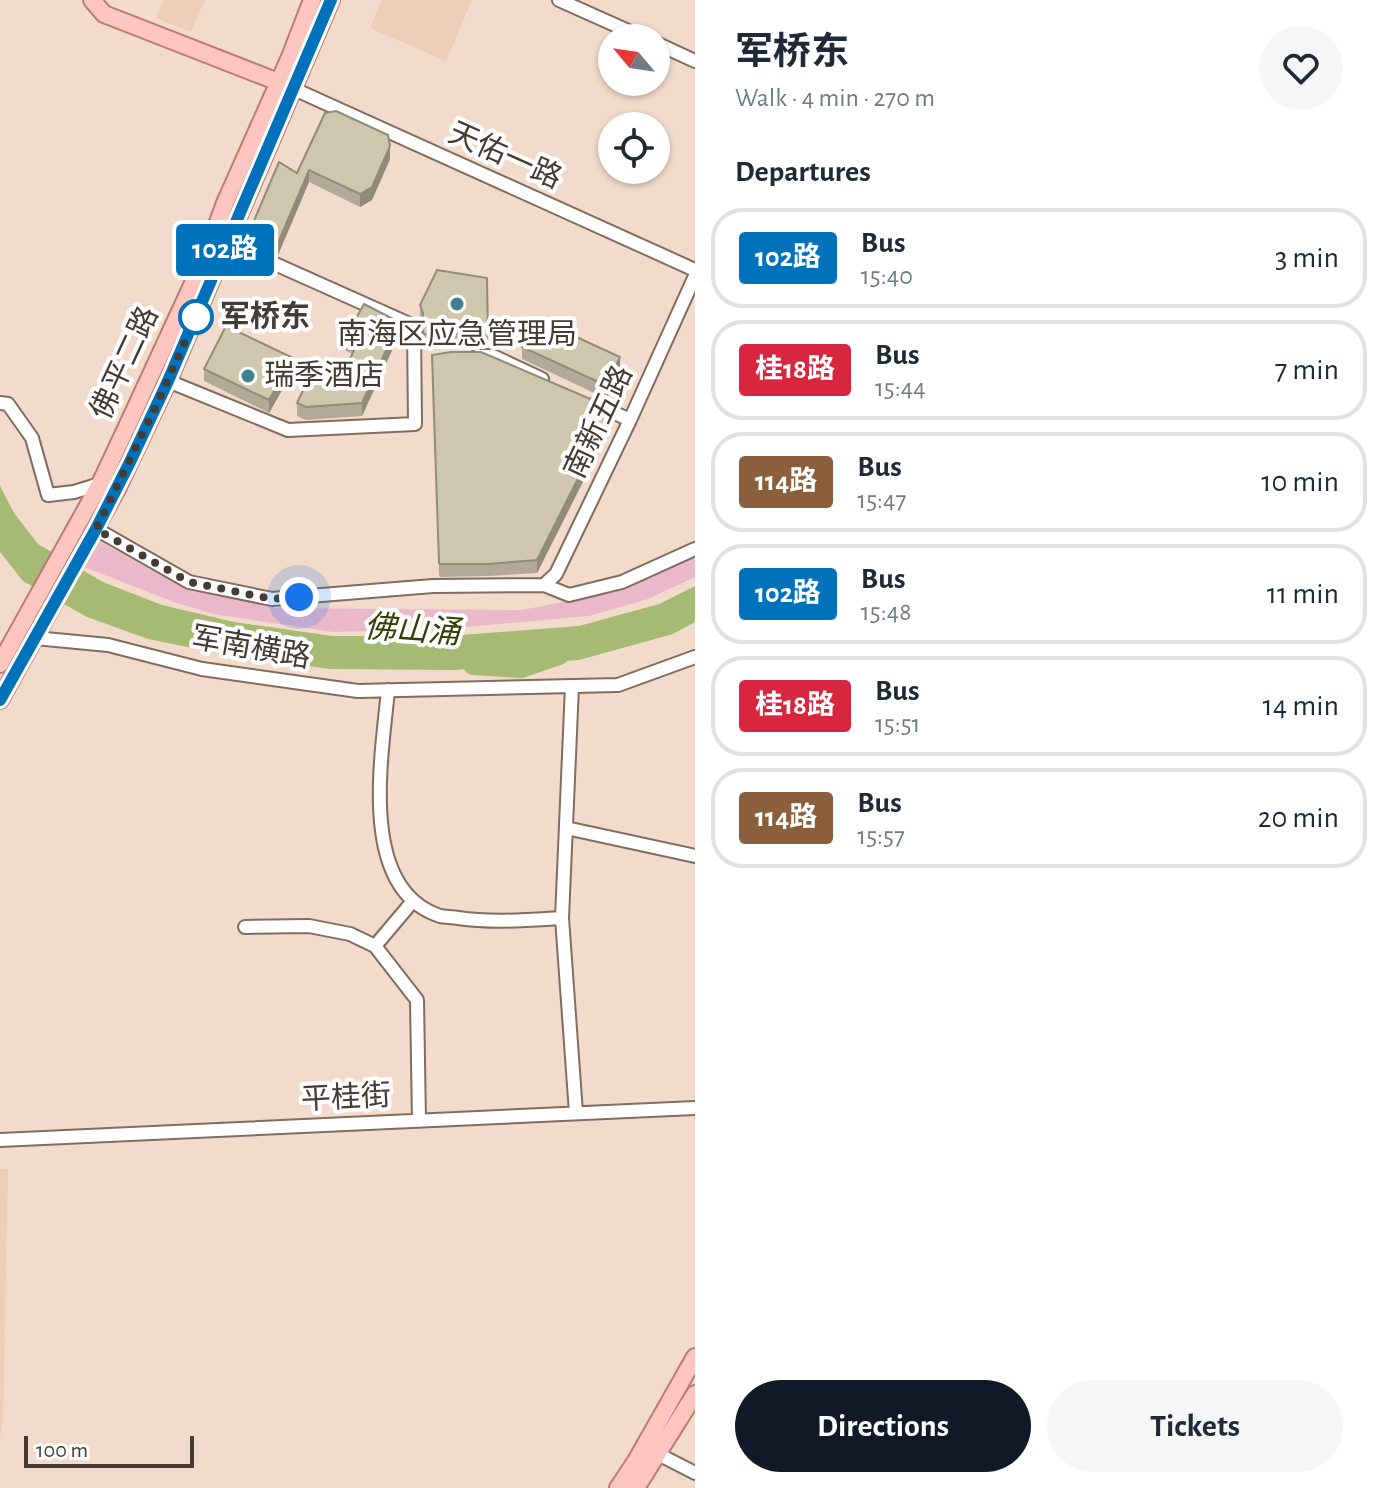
<!DOCTYPE html>
<meta charset="utf-8">
<style>
:root{--surface:#fff;--page:#f6f6f7;--text:#1f2937;--muted:#747a83;--line:#e0e1e3;--accent:#111827}
body{margin:0;font-family:"Alegreya Sans","Noto Sans SC",sans-serif;background:var(--page);color:var(--text);height:100vh;display:flex;flex-direction:column;font-size:30px;white-space:nowrap}
*{box-sizing:border-box;margin:0}
p{font-size:26px;color:var(--muted)}
.icon{flex:none;width:44px;height:44px;fill:none;stroke:currentColor;stroke-width:2;stroke-linecap:round;stroke-linejoin:round}
.map{position:relative;flex:1;overflow:hidden}
.side{display:flex;flex-direction:column;background:var(--surface);width:688px}
.side>*{flex:none}
.badge{padding:0 16px;border-radius:6px;font-size:28px;line-height:52px}
.needle{width:52px;rotate:299deg}
.controls{position:absolute;left:598px;top:24px;display:grid;gap:16px}
.controls a{display:grid;place-items:center;width:72px;height:72px;border-radius:50%;background:var(--surface);box-shadow:0 2px 6px #0004;font-size:40px}
.scale{position:absolute;left:24px;bottom:20px;width:170px;box-sizing:border-box;padding-left:8px;border:4px solid #443b34;border-top:0;font-size:22px;line-height:28px;white-space:nowrap;color:#443b34;-webkit-text-stroke:6px #fff;paint-order:stroke}
.you{position:absolute;width:40px;height:40px;margin:-20px;border:6px solid #fff;border-radius:50%;background:#1a73e8;box-shadow:0 0 0 12px #1a73e833}
.map>.badge{position:absolute;translate:-50% -50%;box-shadow:0 0 0 4px #fff}
h2{padding:0 40px;font-size:30px;line-height:72px}
.round{display:grid;place-items:center;flex:none;width:84px;height:84px;border-radius:42px;background:var(--page)}
.head{display:flex;align-items:center;justify-content:space-between;height:136px;padding:0 40px}
h1{font-size:38px;font-weight:700;line-height:60px}
.action{display:flex;gap:16px;margin-top:auto;padding:16px 40px}
.action a{flex:1;height:92px;border-radius:48px;background:var(--accent);color:#fff;font-size:32px;font-weight:700;line-height:92px;text-align:center}
.action a+a{background:var(--page);color:var(--text)}
ul{padding:0;list-style:none}
li{display:flex;align-items:center;gap:24px;height:100px;margin:0 16px 12px;padding:0 24px;border:4px solid var(--line);border-radius:32px}
li div{flex:1}
li b{display:block;font-size:30px}
li em{font-style:normal}
li .badge{min-width:88px;font-weight:700;text-align:center}
main{display:flex;flex:1;min-height:0}
.map>svg:first-child{display:block}
.built{fill:#edcfb9}
.green{fill:#ebb8cb}
.water{fill:#a7ba73}
.lines{fill:none;stroke-linecap:round;stroke-linejoin:round}
.river{stroke:#a7ba73;stroke-width:20}
.minor-casing{stroke:#816c5d;stroke-width:16}
.major-casing{stroke:#ba7b72;stroke-width:20}
.minor{stroke:#fff;stroke-width:12}
.major{stroke:#fcc5bf;stroke-width:16}
.wall{fill:#b2aa96}
.shaded-wall{fill:#918b7a}
.building{fill:#cfc6ae;stroke:#918b7a;stroke-width:2}
.line-casing{stroke:#fff;stroke-width:18}
.line{stroke:#0072bc;stroke-width:12}
.walk{stroke:#443b34;stroke-width:8;stroke-dasharray:0 14.4}
.poi-dot{fill:#3e8191;stroke:#fff;stroke-width:3}
.stop-dot{fill:#fff;stroke:#0072bc;stroke-width:4}
.labels{text-anchor:middle;dominant-baseline:central;stroke-width:8;stroke-linejoin:round;paint-order:stroke}
.street-label{font-size:30px;fill:#443b34;stroke:#fff}
.stop-label{font-size:30px;font-weight:bold;fill:#443b34;stroke:#fff;text-anchor:start}
.poi-label{font-size:30px;fill:#443b34;stroke:#fff}
.water-label{font-size:32px;font-style:italic;fill:#333e08;stroke:#fff}
</style>
<main>
<div class="map">
<svg width="695" height="1488" viewBox="0 0 695 1488">
<rect width="100%" height="100%" fill="#f2dbca"/>
<path class="built" d="M163,0H205L191,32L156,18Z
M382,0H472L446,61L370,28Z
M0,1169H8L3,1421L0,1438Z"/>
<path class="green" d="M99,541L183,588L277,608L522,610L624,590L695,555V577L648,599L589,616L442,629L333,632L213,614L174,602L84,567Z"/>
<path class="water" d="M0,486L14,513L38,544L103,582L162,605L234,622L332,636H449L579,626L659,604L695,586V622L673,634L579,660L454,670L330,669L227,655L148,639L87,617L23,581L0,552Z"/>
<g class="lines">
<path class="river" d="M473,665L521,668L559,655"/>
<defs>
<path id="minor" d="M559,0L644,38
M656,43L695,61
M294,89L695,270
M477,356H493L542,379
M168,381L288,430L415,424L414,326L228,243
M0,403L8,404L32,438L48,495L74,492L100,484
M595,404L630,420
M96,529L189,582L272,599L433,586L544,585L569,595L622,582L695,549
M544,585L556,574L630,420L695,276
M35,638L108,645L202,669L358,691L618,685L695,657
M572,686L562,918L576,1113
M388,690C382,756 357,889 440,916C446,917 453,917 458,918C493,923 527,920 562,918
M566,828L695,856
M245,927L309,926L350,934L375,946L417,1000L419,1121
M375,946L413,901
M0,1140L695,1108
M658,1454L695,1473"/>
<path id="major" d="M92,0L104,14L286,85
M0,664L100,484L131,418L206,255L225,203L290,57L312,0
M0,700L117,489L168,381L331,0
M618,1488L636,1461L695,1357
M636,1488L695,1394"/>
</defs>
<use href="#minor" class="minor-casing"/>
<use href="#major" class="major-casing"/>
<use href="#minor" class="minor"/>
<use href="#major" class="major"/>
</g>
<path class="wall" d="M325,113L390,159L372,200L360,207L309,182L278,255L250,243V230L297,173Z
M487,278L488,347H423V326L420,317V305Z
M399,335L362,416L306,420L297,416V403L342,378L352,354L345,350V338Z
M522,347L620,370L607,399L522,359Z
M432,355L611,426L537,573L488,576L440,577L439,575Z
M204,369L293,371L269,413L204,381Z"/>
<path class="shaded-wall" d="M390,146V159L372,200L360,207V194Z
M309,170V182L278,255V243Z
M399,322V335L362,416V403Z
M620,357V370L607,399V386Z
M293,358V371L269,413V400Z
M611,413V426L537,573V560Z"/>
<path class="building" d="M336,111L388,135L390,146L372,187L360,194L309,170L278,243L250,230L279,162L297,173L325,113Z
M437,270L487,278L488,334H423V313L420,305Z
M364,304L399,322L362,403L306,407L297,403L316,363L342,378L357,343L345,338Z
M535,318L620,357L607,386L522,347Z
M226,326L293,358L269,400L204,369Z
M451,352H481L609,407L611,413L537,560L488,564H440L439,563L432,355Z"/>
<g class="lines">
<defs>
<path id="line" d="M0,700L96,529L130,462L168,381L331,0"/>
</defs>
<use href="#line" class="line-casing"/>
<use href="#line" class="line"/>
<path class="walk" d="M196,317L155,408L96,529L189,582L272,599L299,597"/>
</g>
<g class="poi-dot">
<circle cx="457" cy="304" r="8"/>
<circle cx="248" cy="376" r="8"/>
</g>
<circle class="stop-dot" cx="196" cy="317" r="16"/>
<g class="labels">
<g class="street-label">
<text transform="translate(505 156) rotate(24)">天佑一路</text>
<text transform="translate(125 363) rotate(-65)">佛平二路</text>
<text transform="translate(599 422) rotate(-65)">南新五路</text>
<text transform="translate(251 648) rotate(10)">军南横路</text>
<text transform="translate(346 1098) rotate(-3)">平桂街</text>
</g>
<g class="stop-label">
<text x="220" y="317">军桥东</text>
</g>
<g class="poi-label">
<text x="457" y="335">南海区应急管理局</text>
<text x="264" y="376" text-anchor="start">瑞季酒店</text>
</g>
<g class="water-label">
<text transform="translate(412 630) rotate(4)">佛山涌</text>
</g>
</g>
</svg>
<div class="controls">
<a><svg class="needle" viewBox="-14 -14 28 28"><path d="M0-13l5 13h-10z" fill="#e53935"/><path d="M0 13l5-13h-10z" fill="#747a83"/></svg></a>
<a><svg class="icon" aria-label="locate" viewBox="0 0 24 24"><circle cx="12" cy="12" r="6"/><path d="M12 2v4M12 18v4M2 12h4M18 12h4"/></svg></a>
</div>
<div class="scale">100 m</div>
<div class="you" style="left:299px;top:597px"></div>
<b class="badge" style="left:225px;top:250px;background:#0072bc;color:#fff">102路</b>
</div>
<section class="side">
<div class="head"><div><h1>军桥东</h1><p>Walk · 4 min · 270 m</p></div><a class="round"><svg class="icon" aria-label="heart" viewBox="0 0 24 24"><path d="M12 20l-8-8c-3-5 5-10 8-4 3-6 11-1 8 4z"/></svg></a></div>
<h2>Departures</h2>
<ul>
<li><span class="badge" style="background:#0072bc;color:#fff">102路</span><div><b>Bus</b><p>15:40</p></div><em>3 min</em></li>
<li><span class="badge" style="background:#d7263d;color:#fff">桂18路</span><div><b>Bus</b><p>15:44</p></div><em>7 min</em></li>
<li><span class="badge" style="background:#8b5e3c;color:#fff">114路</span><div><b>Bus</b><p>15:47</p></div><em>10 min</em></li>
<li><span class="badge" style="background:#0072bc;color:#fff">102路</span><div><b>Bus</b><p>15:48</p></div><em>11 min</em></li>
<li><span class="badge" style="background:#d7263d;color:#fff">桂18路</span><div><b>Bus</b><p>15:51</p></div><em>14 min</em></li>
<li><span class="badge" style="background:#8b5e3c;color:#fff">114路</span><div><b>Bus</b><p>15:57</p></div><em>20 min</em></li>
</ul>
<div class="action"><a>Directions</a><a>Tickets</a></div>
</section>
</main>
